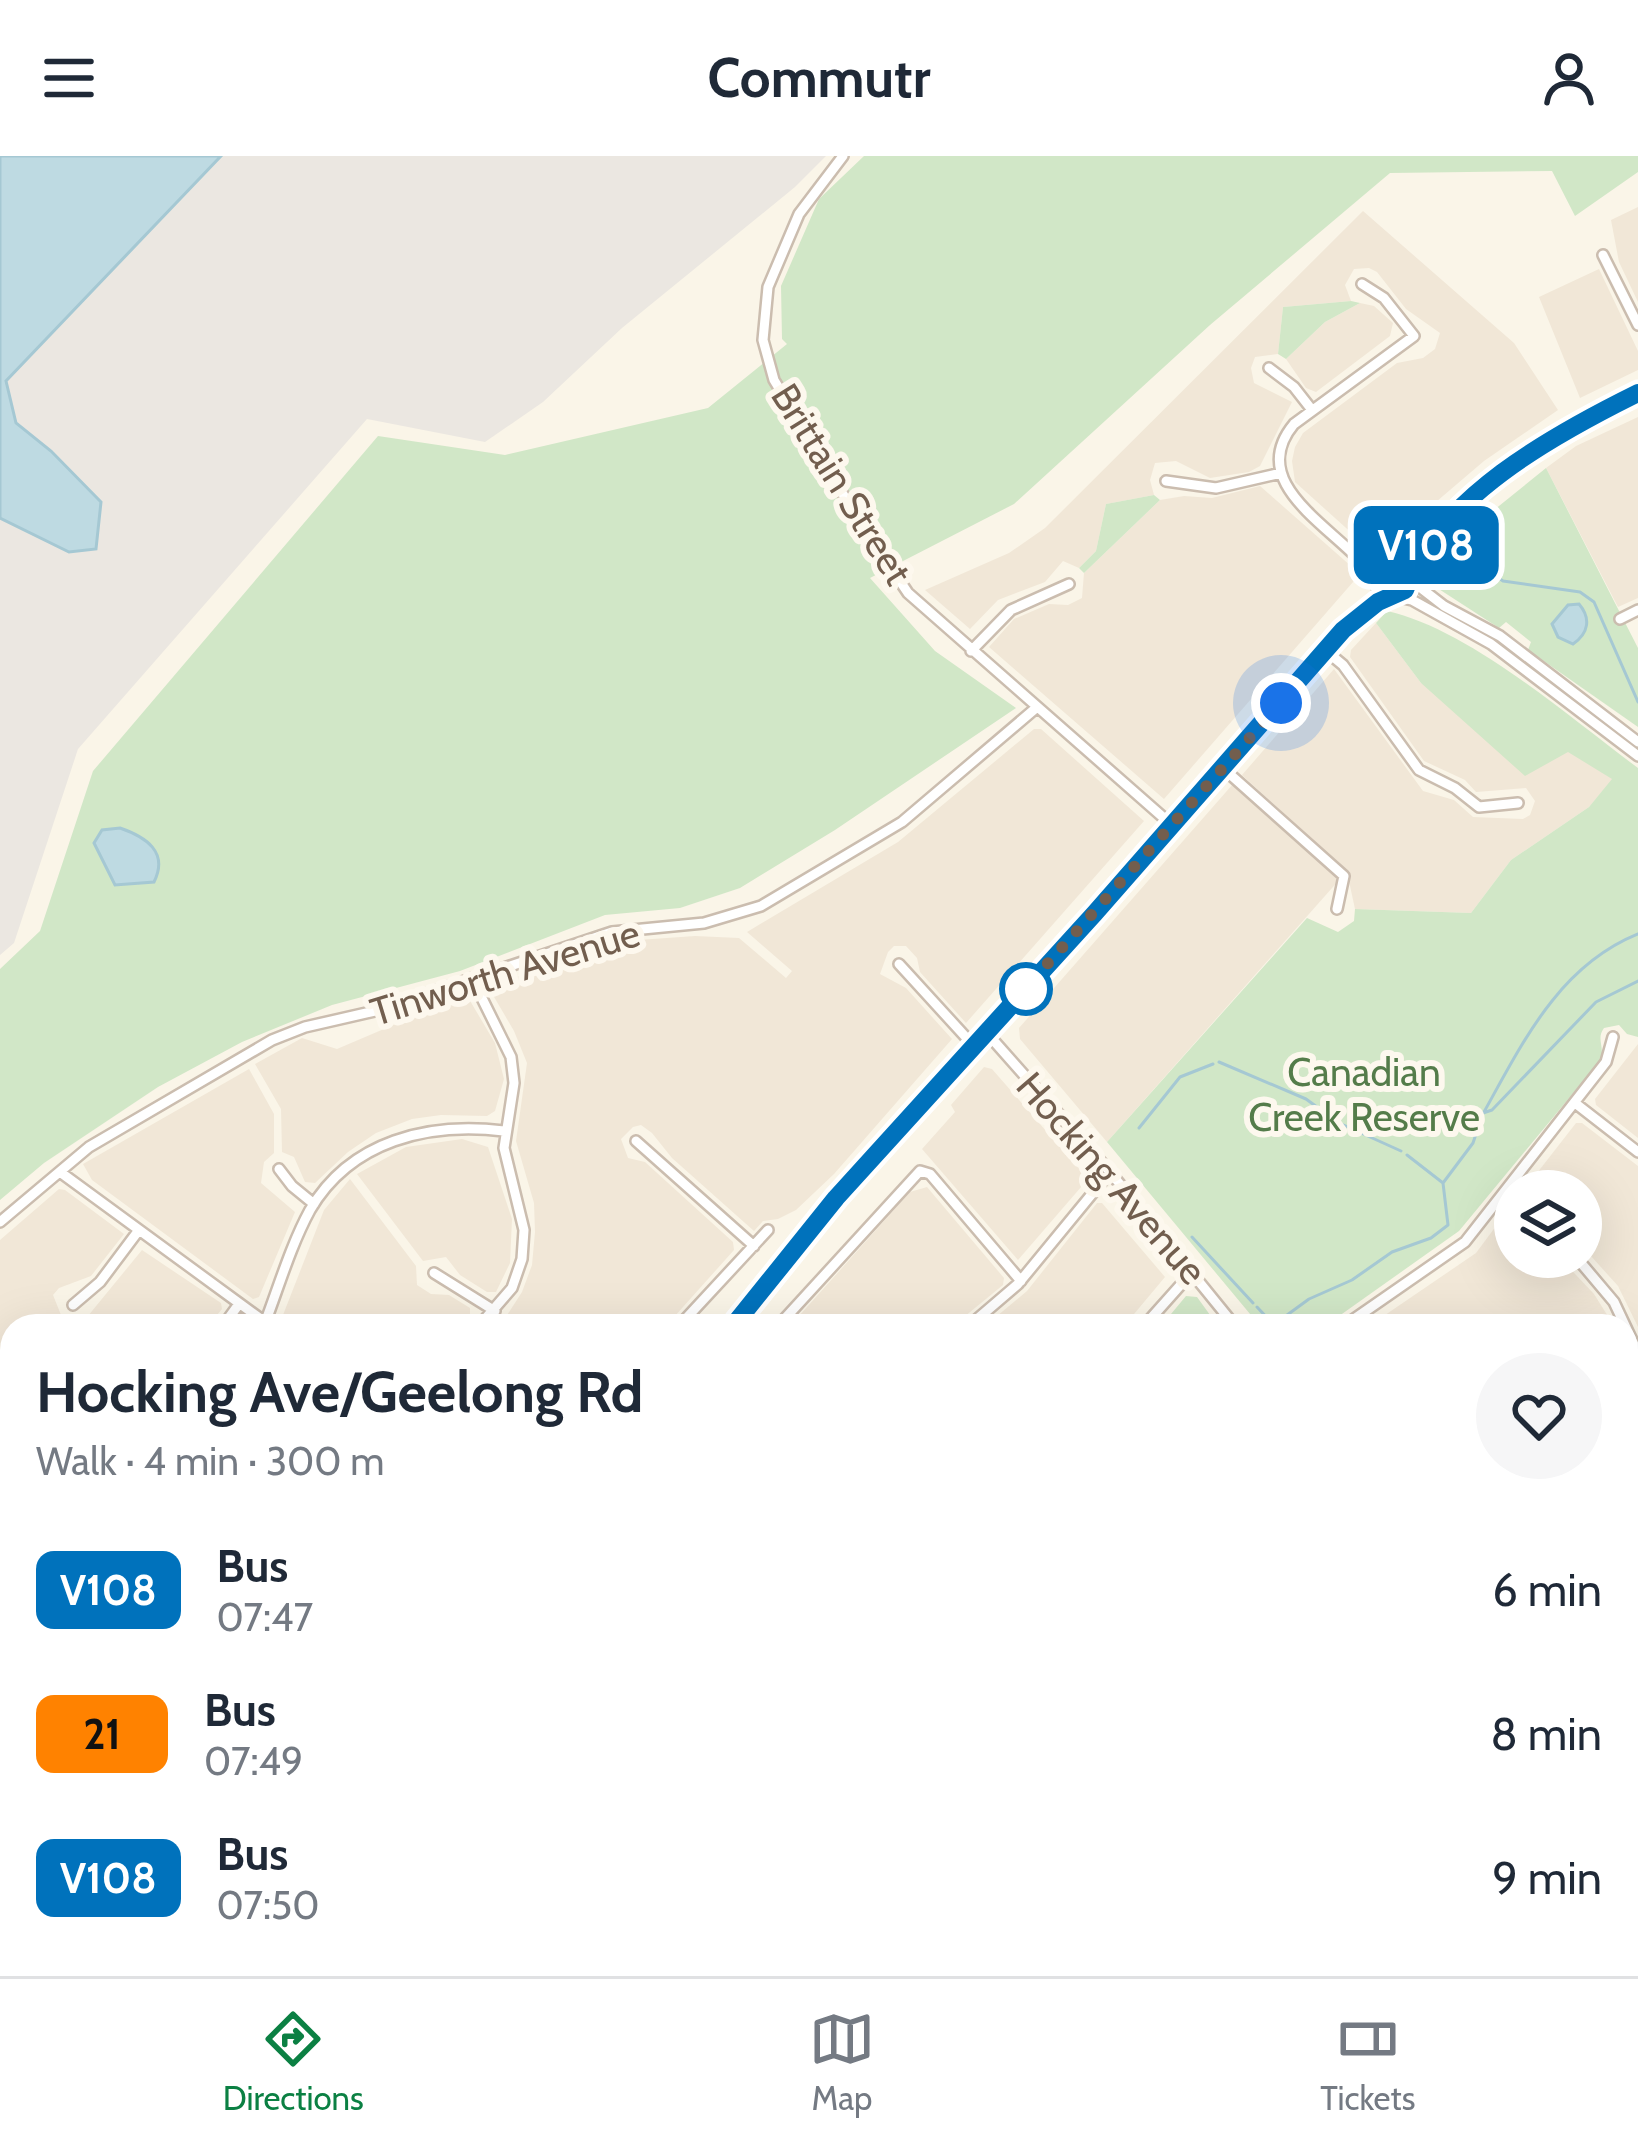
<!DOCTYPE html>
<meta charset="utf-8">
<style>
:root{--surface:#fff;--page:#f6f6f7;--text:#1f2937;--muted:#747a83;--line:#e0e1e3;--accent:#0b8043}
body{margin:0;font-family:Cabin,sans-serif;background:var(--page);color:var(--text);height:100vh;display:flex;flex-direction:column;font-size:45px;white-space:nowrap}
*{box-sizing:border-box;margin:0}
p{font-size:39px;color:var(--muted)}
.icon{flex:none;width:66px;height:66px;fill:none;stroke:currentColor;stroke-width:2;stroke-linecap:round;stroke-linejoin:round}
.map{position:relative;flex:1;overflow:hidden}
.side{position:absolute;left:0px;top:1158px;width:1638px;height:663px;display:flex;flex-direction:column;background:var(--surface);border-radius:36px 36px 0 0;box-shadow:0 12px 48px #0002}
.side>*{flex:none}
.badge{padding:0 24px;border-radius:18px;font-size:42px;line-height:78px}
.controls{position:absolute;left:1494px;top:1014px;display:grid;gap:24px}
.controls a{display:grid;place-items:center;width:108px;height:108px;border-radius:50%;background:var(--surface);box-shadow:0 12px 48px #0002;font-size:60px}
.you{position:absolute;width:60px;height:60px;margin:-30px;border:9px solid #fff;border-radius:50%;background:#1a73e8;box-shadow:0 0 0 18px #1a73e833}
.map>.badge{position:absolute;translate:-50% -50%;box-shadow:0 0 0 6px #fff}
.round{display:grid;place-items:center;flex:none;width:126px;height:126px;border-radius:63px;background:var(--page)}
.overview{display:flex;align-items:center;justify-content:space-between;height:204px;padding:0 36px}
h1{font-size:57px;font-weight:700;line-height:90px}
ul{padding:0;list-style:none}
li{display:flex;align-items:center;gap:36px;height:144px;padding:0 36px}
li div{flex:1}
li b{display:block;font-size:45px}
li em{font-style:normal}
li .badge{min-width:132px;font-weight:700;text-align:center}
header{display:flex;justify-content:space-between;align-items:center;height:156px;padding:0 36px;background:var(--surface);font-size:54px;font-weight:700}
.tabs{display:flex;justify-content:space-around;align-items:center;height:168px;border-top:3px solid var(--line);background:var(--surface);font-size:33px;color:var(--muted)}
.tabs a{display:grid;justify-items:center;gap:6px}
.tabs .selected{color:var(--accent)}
.map>svg:first-child{display:block}
.residential{fill:#f1e7d7}
.industrial{fill:#ebe7e1}
.green{fill:#d1e7c7;fill-rule:evenodd}
.water{fill:#bedae2;stroke:#a5c8d3;stroke-width:3}
.lines{fill:none;stroke-linecap:round;stroke-linejoin:round}
.stream{stroke:#a5c8d3;stroke-width:3}
.street-casing{stroke:#cbbdaf;stroke-width:14}
.secondary-casing{stroke:#cebeac;stroke-width:16}
.street{stroke:#fff;stroke-width:9}
.secondary{stroke:#fff;stroke-width:12}
.line-casing{stroke:#fff;stroke-width:27}
.line{stroke:#0072bc;stroke-width:18}
.walk{stroke:#725e4e;stroke-width:12;stroke-dasharray:0 21.6}
.stop-dot{fill:#fff;stroke:#0072bc;stroke-width:6}
.labels{text-anchor:middle;dominant-baseline:central;stroke-width:12;stroke-linejoin:round;paint-order:stroke}
.street-label{font-size:39px;fill:#725e4e;stroke:#fdf8ee}
.park-label{font-size:39px;fill:#547c4a;stroke:#fdf8ee}
</style>
<header><svg class="icon" aria-label="menu" viewBox="0 0 24 24"><path d="M4 6h16M4 12h16M4 18h16"/></svg>Commutr<svg class="icon" aria-label="person" viewBox="0 0 24 24"><circle cx="12" cy="8" r="4"/><path d="M4 21q1-7 8-7t8 7"/></svg></header>
<div class="map">
<svg width="1638" height="1820" viewBox="0 0 1638 1820">
<rect width="100%" height="100%" fill="#faf5e8"/>
<path class="residential" d="M1638,51V146L1619,106L1611,64Z
M1363,55L1514,187L1558,254L1484,305L1375,398L1295,326L1292,305L1295,291L1303,277L1397,207L1423,202L1435,193L1440,177L1406,153L1377,116L1369,112L1354,113L1345,129L1351,145L1283,151L1278,198L1255,201L1251,212L1254,227L1292,246L1260,310L1249,316L1210,322L1176,305L1155,307L1150,324L1154,339L1106,348L1096,395L1079,412L1063,405L1045,426L998,444L970,473L925,434L1009,397L1045,372Z
M1599,113L1638,195V214L1580,242L1539,141Z
M1360,147L1374,150L1393,167L1390,180L1316,236L1306,232L1286,203L1325,166Z
M1638,261V442L1618,451L1546,312L1576,290Z
M1260,330L1360,418L1164,643L989,491L1014,463L1049,448L1068,449L1082,442L1084,417L1160,344L1184,340L1212,342Z
M1376,467L1421,527L1568,595L1613,623L1589,651L1511,704L1471,757L1355,753L1347,716L1242,619L1334,513L1423,635L1454,644L1473,661L1523,663L1530,659L1535,645L1526,632L1476,636L1465,624L1424,605L1350,501L1351,494Z
M1034,573H1041L1144,665L966,867L920,816L917,802L906,790H894L888,796L880,818L906,832L952,883L834,1018L796,1054L778,1063L763,1065L754,1075L672,1002L652,977L641,969L633,971L621,983L628,1002L645,1006L733,1086L734,1094L666,1170H500L522,1136L532,1109L535,1076L534,1047L516,985L527,907L514,875L490,834L492,829L624,785L695,780L739,782L786,822L792,815L747,776L898,686Z
M1233,628L1340,723L1107,986L1020,883L1019,872Z
M466,838L495,887L504,923L495,955L487,960L441,959L412,963L376,977L348,996L315,1027L305,1026L294,1001L282,996L281,953L255,908L302,882L337,893Z
M1638,888V982L1596,949L1595,943Z
M984,911L992,913L1088,1023L1018,1104L922,993L955,956L951,949Z
M249,913L274,958V997L264,1006L261,1027L295,1056L259,1141L253,1143L92,1024L83,1008Z
M1576,967H1582L1638,1010V1171L1618,1130L1581,1089V1035H1523Z
M462,983L488,991L512,1063L510,1107L496,1136H487L460,1119L446,1101L423,1105L357,1018L406,991Z
M350,1023L416,1110L417,1129L431,1138L449,1139L470,1152V1159L456,1170H289L284,1166L283,1159L324,1054Z
M927,1031L1004,1122L1003,1129L953,1170H790L910,1036Z
M59,1033L65,1034L124,1078L91,1120L59,1132L53,1139L63,1164L83,1166L142,1094L221,1147L222,1153L208,1170H12V1274L0,1264V1084Z
M1097,1047H1102L1165,1121L1124,1170H985L1027,1135Z
M1508,1061L1515,1067V1101H1559L1594,1138L1614,1170H1369L1476,1097L1502,1062Z
M1626,1197L1638,1227V1398L1626,1387Z
M0,1298L12,1308V1471L0,1466Z
M1638,1416V1535L1626,1543V1425Z
M0,1493L12,1497V1645L0,1650Z
M1626,1634L1638,1652V1808L1618,1820H1520L1511,1809H1626Z
M12,1671V1784L8,1789L0,1788V1676Z
M179,1809H361L352,1820H170Z
M1099,1809H1266L1264,1820H1091Z
M1338,1809H1477V1815L1468,1820H1333Z"/>
<path class="industrial" d="M0,0H826L795,31L622,172L543,246L485,286L367,263L78,593L14,787L0,799Z"/>
<path class="green" d="M864,0H1638V16L1575,60L1552,15L1390,17L1210,169L1014,348L870,422L935,495L1016,552L835,674L740,732L680,752L605,759L460,815L332,849L242,886L158,931L44,1007L0,1044V813L40,775L93,615L378,280L505,299L708,252L787,188L782,183L781,130L819,43ZM120,672C146,681 169,696 154,726Z
M1351,145L1360,147L1325,166L1286,203L1278,198L1283,151Z
M1546,312L1638,492V571L1528,494L1531,486L1506,466L1499,472L1428,426L1436,405L1447,392Z
M1154,339L1160,344L1084,417L1079,412L1096,395L1106,348Z
M1387,455C1469,473 1569,561 1638,612V881L1627,878L1619,869L1604,872C1595,884 1607,893 1599,906L1459,1075L1325,1170H1260L1107,986L1307,762L1338,776L1354,765L1355,753L1471,757L1511,704L1589,651L1612,623L1568,596L1525,620L1421,527L1376,467Z
M1186,1140L1197,1141L1218,1170H1161Z
M32,1809H114L104,1820H45Z
M361,1809H862L822,1820H352Z
M932,1809H1054L1047,1820H943Z"/>
<path class="water" d="M0,0H221L6,225L16,267L51,295L101,346L96,393L69,396L0,362Z
M1579,448C1591,462 1589,477 1573,488L1558,481L1552,468L1568,449Z
M120,672C146,681 169,696 154,726L115,729L94,687L102,674Z"/>
<g class="lines">
<path class="stream" d="M1473,405L1503,425L1580,436L1594,446L1638,546
M1219,906L1306,943L1339,967L1401,995
M1484,956C1523,886 1559,810 1638,778
M1139,972L1180,921L1213,908
M1407,999L1443,1027
M1192,1081L1253,1147
M1257,1151L1272,1167
M1272,1170L1309,1143L1352,1124L1392,1096L1431,1082L1448,1069L1443,1027L1473,987L1483,957L1492,954L1596,846L1638,825
M627,1820L681,1809"/>
<defs>
<path id="street" d="M843,0L799,58L768,131L763,184L774,224L858,363L908,437L1173,670
M1603,99L1638,169
M1362,128L1384,142L1414,180L1294,268C1241,332 1346,376 1375,423
M1269,212L1294,231L1312,254
M1166,325L1216,332L1281,317
M1408,422L1444,450L1500,480L1638,586
M1395,440L1412,444L1491,488L1638,600
M1620,463L1638,454
M1325,494L1343,509L1419,614L1455,632L1479,651L1518,647
M971,495L1011,454L1069,428
M1224,613L1344,720L1337,753
M899,808L973,889
M472,822L511,901L514,927L504,992L524,1074L522,1103L512,1132L479,1170
M986,876L1110,1016L1235,1170
M1575,947L1638,996
M636,985L754,1090
M279,1013L292,1030L314,1048
M60,1016L269,1169
M0,1066L89,991L272,884L305,871L375,855L612,776L704,767L761,750L902,666L1036,552
M1576,1101L1614,1146L1638,1197
M434,1117L495,1155
M73,1149L100,1126L139,1074
M265,1167C279,1130 291,1089 310,1054C351,984 429,966 504,975
M223,1170L239,1148
M679,1170L768,1074
M778,1170L920,1015L930,1018L1021,1125
M969,1170L1018,1128L1110,1016
M1144,1170L1193,1115
M1344,1170L1465,1086L1606,906L1613,881
M0,1278L12,1289
M0,1480L12,1484
M1626,1556L1638,1548
M1626,1612L1638,1629
M0,1663L12,1658
M0,1805L12,1808
M15,1809L31,1820
M199,1809L211,1820
M1494,1809L1504,1820
M1072,1820L1081,1809
M1317,1820L1318,1809
M1635,1820L1638,1818"/>
<path id="secondary" d="M1389,407L1434,372
M1408,421C1453,335 1552,278 1638,237
M733,1170L846,1031L1098,754L1343,474C1366,452 1382,449 1405,434L1406,415L1390,407L1377,415L1375,426L1381,437L1393,440
M135,1820L145,1809"/>
</defs>
<use href="#street" class="street-casing"/>
<use href="#secondary" class="secondary-casing"/>
<use href="#street" class="street"/>
<use href="#secondary" class="secondary"/>
</g>
<g class="lines">
<defs>
<path id="line" d="M733,1170L836,1042L1095,757L1343,474L1378,446L1405,434C1438,342 1553,279 1638,237"/>
</defs>
<use href="#line" class="line-casing"/>
<use href="#line" class="line"/>
<path class="walk" d="M1026,833L1015,844L1281,547"/>
</g>
<circle class="stop-dot" cx="1026" cy="833" r="24"/>
<g class="labels">
<g class="street-label">
<text transform="translate(842 328) rotate(58)">Brittain Street</text>
<text transform="translate(505 816) rotate(-17)">Tinworth Avenue</text>
<text transform="translate(1112 1022) rotate(49)">Hocking Avenue</text>
</g>
<g class="park-label">
<text x="1364" y="916">Canadian<tspan x="1364" dy="45">Creek Reserve</tspan></text>
</g>
</g>
</svg>
<div class="controls">
<a><svg class="icon" aria-label="layers" viewBox="0 0 24 24"><path d="M12 4l9 5-9 5-9-5zM3 14l9 5 9-5"/></svg></a>
</div>
<div class="you" style="left:1281px;top:547px"></div>
<b class="badge" style="left:1426px;top:389px;background:#0072bc;color:#fff">V108</b>
<section class="side">
<div class="overview"><div><h1>Hocking Ave/Geelong Rd</h1><p>Walk · 4 min · 300 m</p></div><a class="round"><svg class="icon" aria-label="heart" viewBox="0 0 24 24"><path d="M12 20l-8-8c-3-5 5-10 8-4 3-6 11-1 8 4z"/></svg></a></div>
<ul>
<li><span class="badge" style="background:#0072bc;color:#fff">V108</span><div><b>Bus</b><p>07:47</p></div><em>6 min</em></li>
<li><span class="badge" style="background:#ff8200;color:#111">21</span><div><b>Bus</b><p>07:49</p></div><em>8 min</em></li>
<li><span class="badge" style="background:#0072bc;color:#fff">V108</span><div><b>Bus</b><p>07:50</p></div><em>9 min</em></li>
</ul>
</section>
</div>
<nav class="tabs">
<a class="selected"><svg class="icon" aria-label="directions" viewBox="0 0 24 24"><path d="M12 3l9 9-9 9-9-9zM9 14v-3h6M13 9l2 2-2 2"/></svg>Directions</a>
<a><svg class="icon" aria-label="map" viewBox="0 0 24 24"><path d="M3 6l6-2 6 2 6-2v14l-6 2-6-2-6 2zM9 4v14M15 6v14"/></svg>Map</a>
<a><svg class="icon" aria-label="tickets" viewBox="0 0 24 24"><path d="M3 7h18v10H3zM15 7v10"/></svg>Tickets</a>
</nav>
